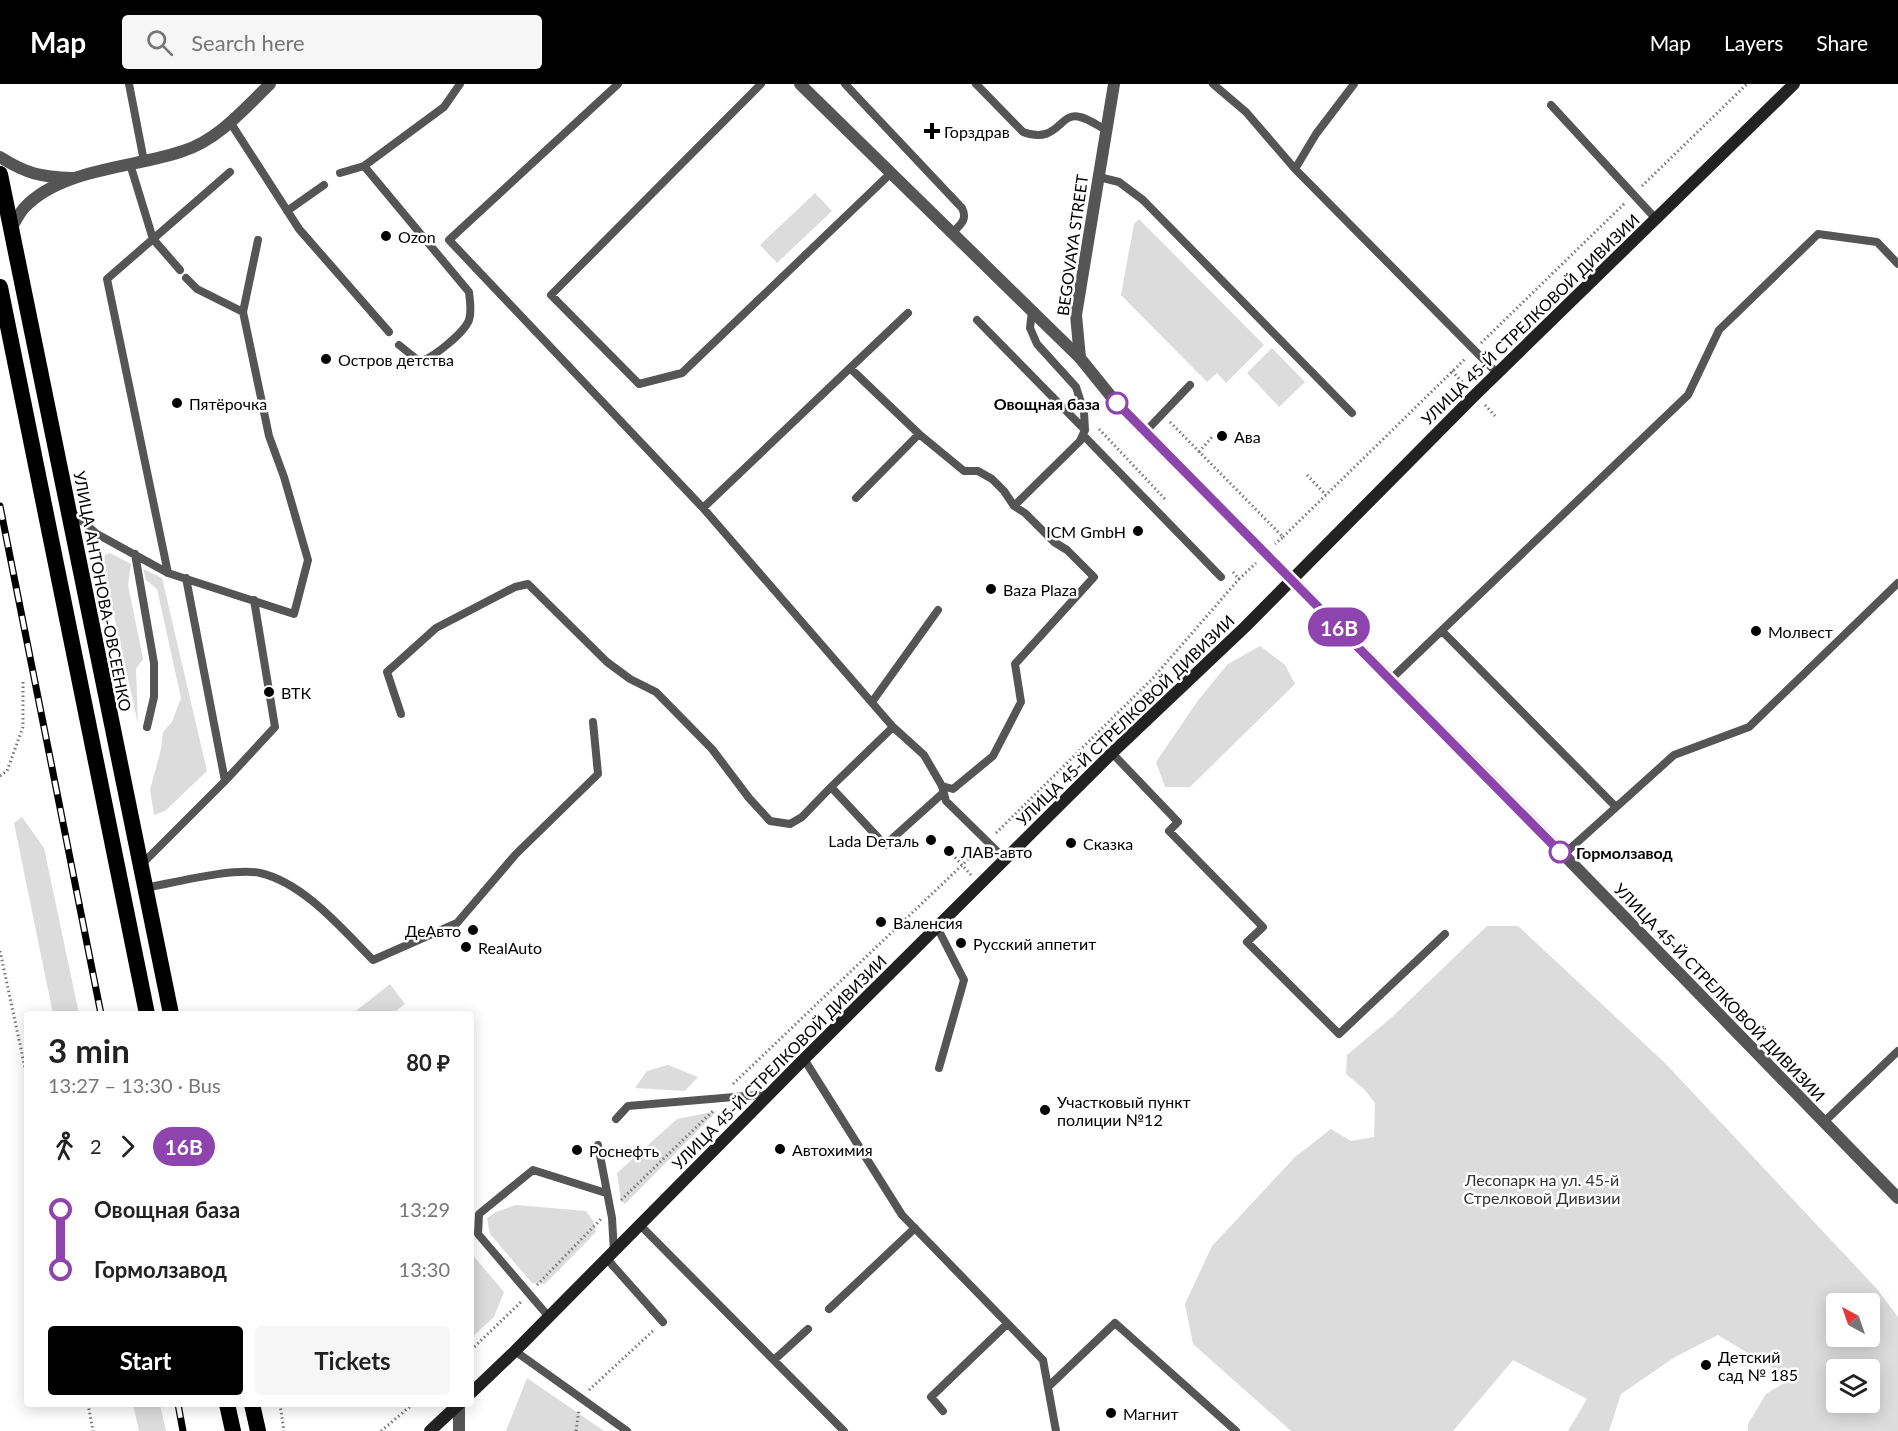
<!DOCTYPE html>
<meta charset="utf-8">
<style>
:root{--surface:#fff;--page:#f6f6f6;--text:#222;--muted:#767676;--accent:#000}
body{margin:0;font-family:Lato,sans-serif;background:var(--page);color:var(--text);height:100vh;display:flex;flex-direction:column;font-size:22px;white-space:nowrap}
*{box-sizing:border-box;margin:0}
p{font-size:20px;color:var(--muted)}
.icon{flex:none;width:33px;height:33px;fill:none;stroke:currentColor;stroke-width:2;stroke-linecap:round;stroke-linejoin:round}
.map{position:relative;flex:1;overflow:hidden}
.panel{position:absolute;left:24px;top:927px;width:450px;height:396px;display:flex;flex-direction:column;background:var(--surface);border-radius:6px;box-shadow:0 3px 15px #0003}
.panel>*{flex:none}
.badge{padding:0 12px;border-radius:20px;font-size:21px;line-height:39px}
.needle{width:39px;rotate:320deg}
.buttons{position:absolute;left:1826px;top:1209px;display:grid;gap:12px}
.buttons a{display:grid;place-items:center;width:54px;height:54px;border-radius:6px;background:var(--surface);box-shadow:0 3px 15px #0003;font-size:30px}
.map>.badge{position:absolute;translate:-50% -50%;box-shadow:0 0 0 3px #fff}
.legs{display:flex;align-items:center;gap:9px;height:66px;padding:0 24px;font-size:20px}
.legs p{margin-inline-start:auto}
.overview{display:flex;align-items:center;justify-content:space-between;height:102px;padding:0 24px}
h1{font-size:33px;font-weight:700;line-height:45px}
.cta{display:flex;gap:12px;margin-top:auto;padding:12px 24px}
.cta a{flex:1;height:69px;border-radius:6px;background:var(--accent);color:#fff;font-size:24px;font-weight:700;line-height:69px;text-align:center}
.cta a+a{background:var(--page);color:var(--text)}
ul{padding:0 24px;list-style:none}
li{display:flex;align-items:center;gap:21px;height:60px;font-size:22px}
li i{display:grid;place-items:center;width:9px;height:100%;margin:0 8px;background:currentColor}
li i::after{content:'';width:15px;height:15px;margin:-8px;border:4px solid;border-radius:50%;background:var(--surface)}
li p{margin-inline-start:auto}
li:first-child i{background:linear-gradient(#0000 50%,currentColor 0)}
li:last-child i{background:linear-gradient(currentColor 50%,#0000 0)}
header{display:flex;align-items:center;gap:36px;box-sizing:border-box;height:84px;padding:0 30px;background:var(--accent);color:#fff}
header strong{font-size:28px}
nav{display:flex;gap:33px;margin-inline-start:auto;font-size:21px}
.search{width:420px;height:54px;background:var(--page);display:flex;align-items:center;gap:15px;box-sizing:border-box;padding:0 21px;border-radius:6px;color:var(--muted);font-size:22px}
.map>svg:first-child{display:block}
.green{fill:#dcdcdc;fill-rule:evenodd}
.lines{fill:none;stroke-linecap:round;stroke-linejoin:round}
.path{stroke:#777;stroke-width:3;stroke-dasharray:1.5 3;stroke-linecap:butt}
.service{stroke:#555;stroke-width:8}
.minor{stroke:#555;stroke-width:12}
.tertiary{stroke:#555;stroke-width:12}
.secondary{stroke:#222;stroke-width:12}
.trunk{stroke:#000;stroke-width:16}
.rail-casing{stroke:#000;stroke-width:7}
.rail{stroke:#fff;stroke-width:4.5;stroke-dasharray:14;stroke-linecap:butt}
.line-1-casing{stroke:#fff;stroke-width:14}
.line-1{stroke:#8e44ad;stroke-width:9}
.poi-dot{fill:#000;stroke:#fff;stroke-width:2}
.stop-1-dot{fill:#fff;stroke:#8e44ad;stroke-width:3}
.labels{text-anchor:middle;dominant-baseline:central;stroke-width:5;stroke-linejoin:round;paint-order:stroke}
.poi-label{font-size:16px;fill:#000;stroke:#fff;text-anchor:start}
.street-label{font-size:16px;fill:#000;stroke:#fff}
.stop-label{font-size:16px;font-weight:bold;fill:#000;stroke:#fff;text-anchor:end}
.park-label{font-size:16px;fill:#333;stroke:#fff}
</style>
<header>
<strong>Map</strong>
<div class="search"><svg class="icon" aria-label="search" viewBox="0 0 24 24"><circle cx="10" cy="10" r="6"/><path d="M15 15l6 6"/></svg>Search here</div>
<nav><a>Map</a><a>Layers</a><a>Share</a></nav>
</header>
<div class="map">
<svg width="1898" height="1347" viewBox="0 0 1898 1347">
<rect width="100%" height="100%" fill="#fff"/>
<path class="green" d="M815,109L832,127L777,179L760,161Z
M1139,135L1264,261L1226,299L1217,289L1207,298L1121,211L1134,140Z
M1272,264L1305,298L1279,323L1247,289Z
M110,469L131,480L128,501L143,575L136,585L138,640L103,482L105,471Z
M143,485L162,494L207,687L165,727L154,731L150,706L161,665L163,648L172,638L181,614L157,505L146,496Z
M1260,562L1285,581L1295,600L1190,703H1165L1156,678L1199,615L1228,580Z
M22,733L44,764L79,930H53L14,739Z
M1487,842H1518L1665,979L1877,1205L1898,1233V1347H1748V1340L1766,1310L1794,1293L1779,1288L1718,1251L1675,1273L1621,1310L1609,1347H1568L1587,1315L1513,1276L1453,1347H1291L1193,1260L1185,1220L1212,1162L1295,1073L1331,1045L1351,1057L1374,1053L1375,1019L1364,1005L1346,990L1347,971L1391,934ZM1836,1220H1869V1252H1836ZM1836,1286H1869V1318H1836Z
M390,900L405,920L392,930H352Z
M668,981L698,993L685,1007L635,1004L647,987Z
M717,1027L625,1120L621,1117L617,1089L677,1035Z
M516,1121L586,1127L593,1137L596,1148L545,1200L532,1199L490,1150L487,1134L496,1128Z
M471,1169L504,1208L494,1233L471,1254Z
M527,1294L604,1347H506Z
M133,1320H160L166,1347H139Z"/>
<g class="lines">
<path class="path" d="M1642,102L1747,0
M1481,259L1625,119
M1452,287L1465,301
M1485,321L1495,332
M1170,338L1283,453L1275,460
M1099,345L1165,415
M1199,368L1212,353
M1307,391L1326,411
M1283,453L1466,274
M1233,488L1239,495L1256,479
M0,692L7,687L23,643V596
M996,749L1153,594L1239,495
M952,770L971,791
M0,867L27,993
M733,1000L980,764
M621,1116L713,1027
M537,1201L601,1135
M471,1266L522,1217
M589,1306L655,1245
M88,1320L93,1347
M280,1320L284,1347
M381,1347L413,1320
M576,1347L579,1326"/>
<path class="service" d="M129,0L144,77
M618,0L449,156L703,424L893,643L924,671L942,702L946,717L1005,775
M761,0L551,211L639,300L682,289L891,89
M845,0L962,124C968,136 960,141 952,149
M976,0L1023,48C1059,61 1059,27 1080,33C1089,35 1098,42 1106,46
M1213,0L1246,28L1295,85
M1354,0L1316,50L1295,85L1497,289
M1551,21L1656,135
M230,38L299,145L389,248
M130,80L153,155L180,186
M364,82L444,23L460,0
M340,89L364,82L469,208C470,218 472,227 469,236C464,249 431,276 419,277L399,261
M1099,93L1119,98L1143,116L1352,329
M287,127L324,101
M186,194L197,205L243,228
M908,229L850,284L919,350L964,387H978L992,395L1004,407L1014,422L1025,429L1054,458L1067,466L1094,493L1015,580L1021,618L993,672L953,705L942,702
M977,236L1085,346
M1145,348L1190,301
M1083,351L1221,493
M856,414L919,350
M1014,422L1080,357L1085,346L1084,328L1076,303L1037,260L1030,244L1032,227
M703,424L850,284
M71,428L97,450L168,489L294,530L308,476L284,393L269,352L243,228L258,156
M135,470L154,579V613L147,643
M168,489L107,195L230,88
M1442,547L1616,723
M1391,595L1688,311L1719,246L1818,150L1877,158L1898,180
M872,618L938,526
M401,630L387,588L436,544L515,503L528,500L607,578L630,595L656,608L712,665L749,714L770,737L790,740L802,733L831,703
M893,643L831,703L885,761L943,709
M1112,669L1178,738L1169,747L1263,843L1247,858L1339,950L1445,850
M225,697L275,643L254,516
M1563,771L1674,671L1749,643L1898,499
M140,782L225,697L186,494
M145,804C173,799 234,783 260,789C304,799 342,845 373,876L457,839L516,770L598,690L593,638
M937,843L964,896L939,984
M804,975L902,1131L1043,1276L1056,1347
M616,1035L628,1022L769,1010
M1824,1038L1898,967
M598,1061L612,1134L614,1168
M640,1141L844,1347
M607,1175L663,1238
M829,1225L915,1144
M549,1233L478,1150L479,1130L533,1086L606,1109
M515,1267L627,1347
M774,1276L808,1245
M1048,1303L1115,1239L1236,1347
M943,1327L931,1313L1007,1240"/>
<path class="minor" d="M800,0L1080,274"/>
<path class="tertiary" d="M1114,0L1076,231L1080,274L1114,316L1528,734L1898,1114
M0,73C27,90 41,93 72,94
M11,144C15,138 19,130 24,124C61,84 134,84 183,67C218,56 244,25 270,0
M459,1320V1347"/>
<path class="secondary" d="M471,1309L515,1267L804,975L1112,669L1245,543L1475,311L1794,0
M430,1347L459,1320"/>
<path class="trunk" d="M0,90L171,930
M0,203L147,930
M227,1320L233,1347
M252,1320L258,1347"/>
<defs>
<path id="rail" d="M0,422L101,930
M178,1320L183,1347"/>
</defs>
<use href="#rail" class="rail-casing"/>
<use href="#rail" class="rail"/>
</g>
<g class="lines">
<defs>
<path id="line-1" d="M1117,319L1560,768"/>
</defs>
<use href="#line-1" class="line-1-casing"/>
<use href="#line-1" class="line-1"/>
</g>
<g class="poi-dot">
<path d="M929 38h6v6h6v6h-6v6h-6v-6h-6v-6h6z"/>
<circle cx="386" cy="152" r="6"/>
<circle cx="326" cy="275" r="6"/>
<circle cx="177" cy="319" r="6"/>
<circle cx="1222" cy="352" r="6"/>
<circle cx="1138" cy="447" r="6"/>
<circle cx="991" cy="505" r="6"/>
<circle cx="1756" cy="547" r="6"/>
<circle cx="269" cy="608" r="6"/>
<circle cx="931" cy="756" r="6"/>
<circle cx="1071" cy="759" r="6"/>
<circle cx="949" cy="767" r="6"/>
<circle cx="881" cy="838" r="6"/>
<circle cx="473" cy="846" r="6"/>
<circle cx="961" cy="859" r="6"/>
<circle cx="466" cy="863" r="6"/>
<circle cx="1045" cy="1026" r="6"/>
<circle cx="780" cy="1065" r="6"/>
<circle cx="577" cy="1066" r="6"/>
<circle cx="1706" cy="1281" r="6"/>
<circle cx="1111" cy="1329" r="6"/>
</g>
<g class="stop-1-dot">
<circle cx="1117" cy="319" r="10"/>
<circle cx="1560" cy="768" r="10"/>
</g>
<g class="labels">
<g class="poi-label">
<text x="944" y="47">Горздрав</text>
<text x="398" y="152">Ozon</text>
<text x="338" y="275">Остров детства</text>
<text x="189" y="319">Пятёрочка</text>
<text x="1234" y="352">Ава</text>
<text x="1126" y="447" text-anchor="end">ICM GmbH</text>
<text x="1003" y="505">Baza Plaza</text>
<text x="1768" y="547">Молвест</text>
<text x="281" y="608">ВТК</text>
<text x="919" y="756" text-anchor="end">Lada Dеталь</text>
<text x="1083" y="759">Сказка</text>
<text x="961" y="767">ЛАВ-авто</text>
<text x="893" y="838">Валенсия</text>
<text x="461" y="846" text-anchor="end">ДеАвто</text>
<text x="973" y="859">Русский аппетит</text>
<text x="478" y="863">RealAuto</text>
<text x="1057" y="1017">Участковый пункт<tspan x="1057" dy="18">полиции №12</tspan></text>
<text x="792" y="1065">Автохимия</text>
<text x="589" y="1066">Роснефть</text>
<text x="1718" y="1272">Детский<tspan x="1718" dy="18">сад № 185</tspan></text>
<text x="1123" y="1329">Магнит</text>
</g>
<g class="street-label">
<text transform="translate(1072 161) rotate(-82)">BEGOVAYA STREET</text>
<text transform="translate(1530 235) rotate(-44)">УЛИЦА 45-Й СТРЕЛКОВОЙ ДИВИЗИИ</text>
<text transform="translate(103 507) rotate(79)">УЛИЦА АНТОНОВА-ОВСЕЕНКО</text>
<text transform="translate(1125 636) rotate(-44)">УЛИЦА 45-Й СТРЕЛКОВОЙ ДИВИЗИИ</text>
<text transform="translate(1720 908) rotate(46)">УЛИЦА 45-Й СТРЕЛКОВОЙ ДИВИЗИИ</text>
<text transform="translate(779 978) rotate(-45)">УЛИЦА 45-Й СТРЕЛКОВОЙ ДИВИЗИИ</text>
</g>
<g class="stop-label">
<text x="1100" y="319">Овощная база</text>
<text x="1576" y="768" text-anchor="start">Гормолзавод</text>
</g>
<g class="park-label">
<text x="1542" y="1095">Лесопарк на ул. 45-й<tspan x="1542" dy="18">Стрелковой Дивизии</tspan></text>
</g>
</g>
</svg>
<div class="buttons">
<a><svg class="needle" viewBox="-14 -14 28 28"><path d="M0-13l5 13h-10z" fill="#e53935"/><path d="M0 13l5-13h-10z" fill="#767676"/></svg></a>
<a><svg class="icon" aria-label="layers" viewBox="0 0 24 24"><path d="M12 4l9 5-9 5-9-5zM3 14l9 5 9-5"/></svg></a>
</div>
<b class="badge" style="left:1339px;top:543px;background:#8e44ad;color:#fff">16В</b>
<section class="panel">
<div class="overview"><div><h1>3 min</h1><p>13:27 – 13:30 · Bus</p></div><b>80 ₽</b></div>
<div class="legs"><svg class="icon" aria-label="walk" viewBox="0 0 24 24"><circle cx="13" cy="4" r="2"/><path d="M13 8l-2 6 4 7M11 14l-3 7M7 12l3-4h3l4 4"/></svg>2<svg class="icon" aria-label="forward" viewBox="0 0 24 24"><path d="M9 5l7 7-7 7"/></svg><b class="badge" style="background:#8e44ad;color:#fff">16В</b></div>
<ul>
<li><i style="color:#8e44ad"></i><b>Овощная база</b><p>13:29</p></li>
<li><i style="color:#8e44ad"></i><b>Гормолзавод</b><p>13:30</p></li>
</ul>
<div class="cta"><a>Start</a><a>Tickets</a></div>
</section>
</div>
